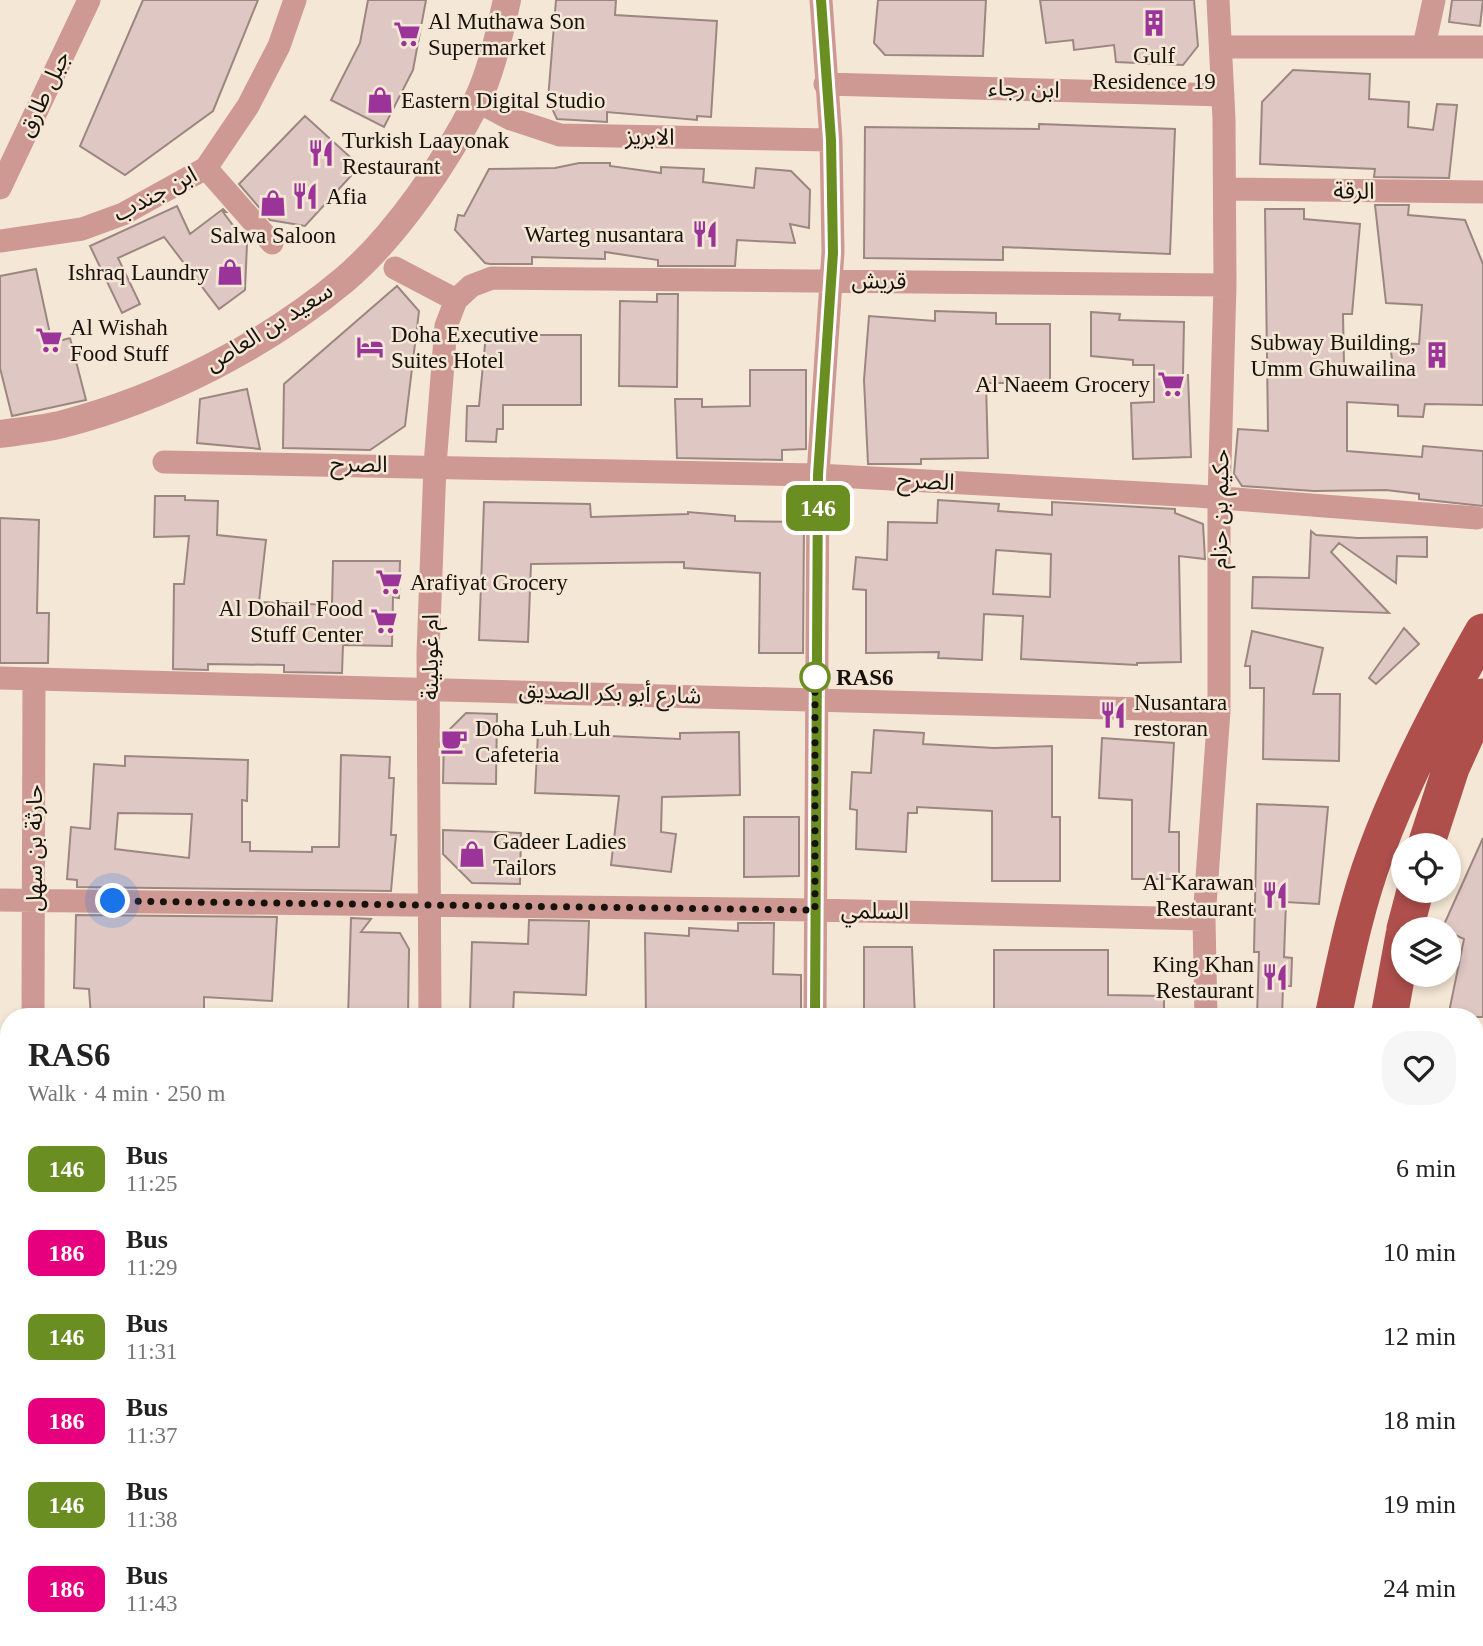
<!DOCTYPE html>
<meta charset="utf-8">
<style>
:root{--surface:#fff;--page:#f6f6f6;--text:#222;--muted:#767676}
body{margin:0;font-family:"Times New Roman","Noto Sans Arabic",serif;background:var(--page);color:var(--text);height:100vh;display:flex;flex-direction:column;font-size:26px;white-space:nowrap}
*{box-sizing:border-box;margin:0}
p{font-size:23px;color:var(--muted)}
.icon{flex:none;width:38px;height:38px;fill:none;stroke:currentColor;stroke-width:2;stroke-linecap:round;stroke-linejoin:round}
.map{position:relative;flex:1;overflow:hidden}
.side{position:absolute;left:0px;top:1008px;width:1484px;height:639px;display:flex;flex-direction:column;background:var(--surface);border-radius:28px 28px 0 0;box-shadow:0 4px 10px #0003}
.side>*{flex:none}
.badge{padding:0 14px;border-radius:10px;font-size:24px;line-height:46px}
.fabs{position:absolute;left:1391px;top:833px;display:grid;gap:14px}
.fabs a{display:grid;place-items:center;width:70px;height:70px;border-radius:50%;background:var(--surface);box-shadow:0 4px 10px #0003;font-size:35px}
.you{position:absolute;width:35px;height:35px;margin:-18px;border:5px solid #fff;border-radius:50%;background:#1a73e8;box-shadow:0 0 0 10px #1a73e833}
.map>.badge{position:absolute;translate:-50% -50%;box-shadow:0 0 0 4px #fff}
.round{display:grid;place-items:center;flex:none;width:74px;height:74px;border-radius:28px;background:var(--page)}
.summary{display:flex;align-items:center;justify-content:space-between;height:119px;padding:0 28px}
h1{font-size:33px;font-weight:600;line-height:52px}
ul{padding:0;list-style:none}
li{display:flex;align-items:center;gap:21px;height:84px;padding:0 28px}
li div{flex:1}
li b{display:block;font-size:26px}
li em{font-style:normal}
li .badge{min-width:77px;font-weight:700;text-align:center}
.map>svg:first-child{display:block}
.building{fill:#dfc7c3;stroke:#9c8682;stroke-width:2;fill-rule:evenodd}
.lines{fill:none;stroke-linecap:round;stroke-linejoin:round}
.minor{stroke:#ce9893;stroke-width:23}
.tertiary{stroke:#ce9893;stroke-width:28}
.primary{stroke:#ae4f4c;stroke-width:37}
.line-casing{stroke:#fff;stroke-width:16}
.line{stroke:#6b8e23;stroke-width:10}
.walk{stroke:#17120c;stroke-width:7;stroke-dasharray:0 12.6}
.stop-dot{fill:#fff;stroke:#6b8e23;stroke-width:3.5}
.labels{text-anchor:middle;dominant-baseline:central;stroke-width:5;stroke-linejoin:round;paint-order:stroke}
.poi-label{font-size:23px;fill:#17120c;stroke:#f5e7d5;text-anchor:start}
.street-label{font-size:23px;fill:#17120c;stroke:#f5e7d5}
.stop-label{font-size:23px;font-weight:bold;fill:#17120c;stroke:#f5e7d5;text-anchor:start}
</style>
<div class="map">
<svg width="1483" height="1646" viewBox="0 0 1483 1646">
<rect width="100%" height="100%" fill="#f5e7d5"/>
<path class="building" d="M143,0H258L213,111L125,175L80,146Z
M368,0H426L413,70L384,127L331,100L360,43Z
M556,0H616L615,15L717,21L711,117L697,116V120L607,112V122L557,119L548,100Z
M878,0H986L983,56L885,55L874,43Z
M1040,0H1194L1198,46L1183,65L1116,62L1114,45L1074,50L1073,40L1046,43Z
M1452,0H1483L1480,26L1449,22Z
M1293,70L1370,74L1369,99L1409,102L1408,127L1433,130L1437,104L1457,105L1449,178L1374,177L1375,169L1260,164L1262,102Z
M305,116L360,166L305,226L270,220L239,184Z
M1039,124L1175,129L1170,254L1003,247V260L864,258L865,127L1039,129Z
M579,163H610V166L661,173V167L704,169L703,182L754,188L756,168L791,171L810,190L809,228L790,224L795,243L737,240L735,266H658V260L605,252V259L532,257V264H490L485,263L455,230L458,215L464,216L489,169L555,168Z
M1375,205H1409L1408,215L1465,220L1483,264V405L1425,404L1423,417L1398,416V405L1347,402V451L1422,457L1423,446L1483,451V506L1419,499V494L1386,490L1314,491L1242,486L1234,474L1238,429L1268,431L1265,209H1304V219L1360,224L1352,314H1343L1344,365L1393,368L1390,343L1419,344L1422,305L1386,303Z
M177,206L190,234L223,209L226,212H223L247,244L245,290L219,309L164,237L118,258L140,304L122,313L90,246Z
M36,269L52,343L70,338L86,400L12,416L0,368V276Z
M397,286L419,311L405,426L370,450L283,448L284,384Z
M657,294H678L677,387L619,386L620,301L657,302Z
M935,311L996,313V324H1050V383H986L988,458L921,459V464H868L864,380L869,316L935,321Z
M1091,312L1120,314L1119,320L1184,322L1183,375H1188L1191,457L1133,459L1131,403L1154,402V365H1133V360L1091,356Z
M486,334L524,338V335H581V405H503V429H497L496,442L466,441L467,406H479Z
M750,370H806V449L782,450V460L677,458L675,399H702V407L750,406Z
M247,389L260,449L197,443L200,399Z
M155,496H185V500L218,501L217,535L266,540L259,602L332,605L333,561H400L399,598L393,597L392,646L343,645L342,673L284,672V665L208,664V670L173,669L174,584H184L189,536L154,537Z
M938,500L999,504L998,511L1052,515V502L1175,509V513L1203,524L1205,559L1179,556L1181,662L1137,663V665L1021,659L1023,616L984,614L982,660L938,658L939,652L866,653V590L853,589L856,557L887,560L888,522L937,523ZM996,550L1051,554L1050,597L993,594Z
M484,502L590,504L591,517L688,514V512L735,516V521L804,522L803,653H759L760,573L684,568V562L531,564L528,642L479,640Z
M0,518L39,520L37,613H49L48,663H0Z
M1311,531L1316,535L1358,538L1427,537V557L1397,556L1396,583L1339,543L1331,552L1389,613L1252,608L1253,577L1309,578Z
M1404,628L1419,644L1376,684L1369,678Z
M1252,631L1323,648L1313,694H1340L1339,761L1263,759L1264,688H1250V666H1245Z
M466,713L497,714L496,784L443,783L444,735Z
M874,730L924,733L923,744L994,748L1052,746V817H1060V881H992V811L917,807V813H908L906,852L856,849L857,810L850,809L852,772L871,773Z
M739,732L740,795L662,797L661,832L676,834L671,872L611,865L619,796L535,793L538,733L680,739V733Z
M1102,738L1174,743L1169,832H1179V879H1132V800L1099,798Z
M341,755L390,757L389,778H394L391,835H396L391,891L77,887V880L67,879L71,827L90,829L94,764L125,766V756L248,760L247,801L242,800V842H250V851L312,852V847H339ZM118,813L192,814L189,858L115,849Z
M1257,804L1328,807L1319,904L1286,902L1284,957L1292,958L1291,986H1283L1282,1017H1257L1259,952H1254Z
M744,817H799V876L744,877Z
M443,830L521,833L520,884L472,883L443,854Z
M1483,838V1017H1448L1464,939L1449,932V929H1442Z
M76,915L277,917L272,1001L204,997V1017H91L89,989L74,988Z
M351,918L371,919L361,932L400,933L409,949L408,1017H348Z
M529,920L589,921L586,995L514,992L513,1014L470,1012L472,942L528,944Z
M738,923H774L773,974L801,975V1017H646L645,933L689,936V928L738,931Z
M864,947H912L915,1017H864Z
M994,950H1108V995L1164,996V1017H994Z"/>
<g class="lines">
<path class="minor" d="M1424,46L1434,0
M1221,47H1483
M825,84L1223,95
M477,101L511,119L560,135L831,140
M206,168L272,243
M0,188L89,0
M1225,189L1483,192
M0,241L82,229L123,214L206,168L248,106L279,46L295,0
M395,268L456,300
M164,462L818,475L1197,496L1477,518
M0,678L1219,711
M0,900L815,910L1204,919
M33,1017L34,679
M430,1017L428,654L435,465L446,326L456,300L471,286L492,278L1225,285
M815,1017L818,475L833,252L831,140L821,0
M1206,1017L1204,919L1219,711V499L1225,285L1224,119L1218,0
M0,1116H9
M0,1316H9"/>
<path class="tertiary" d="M0,434C21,431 43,429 63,424C163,398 265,346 344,280C396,236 446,162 477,101C492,70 499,34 507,0
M285,1646L300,1638"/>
<path class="primary" d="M1426,845L1451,768L1483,697
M1405,929L1415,891
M1333,1017C1345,961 1356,905 1376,852C1404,776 1443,702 1483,632
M1389,1017L1404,935
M0,1539L9,1540
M1475,1539L1483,1543
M0,1604H9
M1475,1614H1483
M372,1638L469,1646
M1360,1638V1646
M722,1646L761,1638
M1310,1646L1316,1638"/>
</g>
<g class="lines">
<defs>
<path id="line" d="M815,1017L818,475L833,253L831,140L821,0"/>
</defs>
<use href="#line" class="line-casing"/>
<use href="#line" class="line"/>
<path class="walk" d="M113,901L815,910V671V677"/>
</g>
<defs>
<symbol id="building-bare" viewBox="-9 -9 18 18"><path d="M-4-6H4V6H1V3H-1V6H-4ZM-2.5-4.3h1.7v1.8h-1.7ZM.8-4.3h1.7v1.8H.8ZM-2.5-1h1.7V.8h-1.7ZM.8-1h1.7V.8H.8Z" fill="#9b3499" stroke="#f5e7d5" stroke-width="2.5" paint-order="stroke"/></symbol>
<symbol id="supermarket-bare" viewBox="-9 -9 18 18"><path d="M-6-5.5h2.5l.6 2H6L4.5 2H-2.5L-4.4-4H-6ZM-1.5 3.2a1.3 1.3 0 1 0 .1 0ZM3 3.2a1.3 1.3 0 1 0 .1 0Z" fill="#9b3499" stroke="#f5e7d5" stroke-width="2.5" paint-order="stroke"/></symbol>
<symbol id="shop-bare" viewBox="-9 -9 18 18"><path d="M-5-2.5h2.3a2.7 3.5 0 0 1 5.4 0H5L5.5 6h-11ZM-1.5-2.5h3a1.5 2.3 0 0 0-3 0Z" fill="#9b3499" stroke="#f5e7d5" stroke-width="2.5" paint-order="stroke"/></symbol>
<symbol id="restaurant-bare" viewBox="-9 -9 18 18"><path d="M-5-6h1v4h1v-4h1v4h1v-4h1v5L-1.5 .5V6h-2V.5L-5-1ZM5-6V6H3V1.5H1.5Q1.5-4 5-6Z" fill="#9b3499" stroke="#f5e7d5" stroke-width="2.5" paint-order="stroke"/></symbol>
<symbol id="hotel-bare" viewBox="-9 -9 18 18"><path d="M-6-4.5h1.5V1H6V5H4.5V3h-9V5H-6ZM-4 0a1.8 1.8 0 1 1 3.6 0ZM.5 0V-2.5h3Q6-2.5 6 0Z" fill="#9b3499" stroke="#f5e7d5" stroke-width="2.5" paint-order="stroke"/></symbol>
<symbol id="cafe-bare" viewBox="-9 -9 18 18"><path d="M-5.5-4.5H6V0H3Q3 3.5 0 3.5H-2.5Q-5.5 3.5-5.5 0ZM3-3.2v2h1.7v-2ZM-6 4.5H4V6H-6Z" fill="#9b3499" stroke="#f5e7d5" stroke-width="2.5" paint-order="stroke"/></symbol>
</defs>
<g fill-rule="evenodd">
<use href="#building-bare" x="1135" y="4" width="38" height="38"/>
<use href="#supermarket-bare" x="388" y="15" width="38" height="38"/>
<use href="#shop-bare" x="361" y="81" width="38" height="38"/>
<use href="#restaurant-bare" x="302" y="134" width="38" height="38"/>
<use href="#restaurant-bare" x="286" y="177" width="38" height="38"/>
<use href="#shop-bare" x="254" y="184" width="38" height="38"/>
<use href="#restaurant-bare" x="686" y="215" width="38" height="38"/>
<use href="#shop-bare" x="211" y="253" width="38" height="38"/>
<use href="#supermarket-bare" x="30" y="321" width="38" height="38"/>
<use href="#hotel-bare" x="351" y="328" width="38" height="38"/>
<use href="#building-bare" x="1418" y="336" width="38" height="38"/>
<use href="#supermarket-bare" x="1152" y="365" width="38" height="38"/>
<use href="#supermarket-bare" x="370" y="563" width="38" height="38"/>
<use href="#supermarket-bare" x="365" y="602" width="38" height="38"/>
<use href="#restaurant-bare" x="1094" y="696" width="38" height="38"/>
<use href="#cafe-bare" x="435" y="722" width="38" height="38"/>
<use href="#shop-bare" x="453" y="835" width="38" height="38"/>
<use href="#restaurant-bare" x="1256" y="876" width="38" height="38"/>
<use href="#restaurant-bare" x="1256" y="958" width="38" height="38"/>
</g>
<circle class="stop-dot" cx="815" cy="677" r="14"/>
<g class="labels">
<g class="poi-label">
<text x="428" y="21">Al Muthawa Son<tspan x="428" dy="26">Supermarket</tspan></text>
<text x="1154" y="55" text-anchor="middle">Gulf<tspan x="1154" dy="26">Residence 19</tspan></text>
<text x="401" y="100">Eastern Digital Studio</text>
<text x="342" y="140">Turkish Laayonak<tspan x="342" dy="26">Restaurant</tspan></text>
<text x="326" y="196">Afia</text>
<text x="684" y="234" text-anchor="end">Warteg nusantara</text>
<text x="273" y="235" text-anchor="middle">Salwa Saloon</text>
<text x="209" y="272" text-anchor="end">Ishraq Laundry</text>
<text x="70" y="327">Al Wishah<tspan x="70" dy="26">Food Stuff</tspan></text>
<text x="391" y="334">Doha Executive<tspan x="391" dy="26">Suites Hotel</tspan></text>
<text x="1416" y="342" text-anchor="end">Subway Building,<tspan x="1416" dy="26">Umm Ghuwailina</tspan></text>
<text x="1150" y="384" text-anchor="end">Al Naeem Grocery</text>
<text x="410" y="582">Arafiyat Grocery</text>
<text x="363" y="608" text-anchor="end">Al Dohail Food<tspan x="363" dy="26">Stuff Center</tspan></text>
<text x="1134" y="702">Nusantara<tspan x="1134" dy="26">restoran</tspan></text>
<text x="475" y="728">Doha Luh Luh<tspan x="475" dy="26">Cafeteria</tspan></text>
<text x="493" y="841">Gadeer Ladies<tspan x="493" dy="26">Tailors</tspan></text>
<text x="1254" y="882" text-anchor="end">Al Karawan<tspan x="1254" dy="26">Restaurant</tspan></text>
<text x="1254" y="964" text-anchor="end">King Khan<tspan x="1254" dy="26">Restaurant</tspan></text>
</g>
<g class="street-label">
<text transform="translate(1024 89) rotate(2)">ابن رجاء</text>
<text transform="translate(44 94) rotate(-65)">جبل طارق</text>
<text transform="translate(650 137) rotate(1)">الابريز</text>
<text transform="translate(1354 191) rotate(1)">الرقة</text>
<text transform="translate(155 194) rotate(-28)">ابن جندب</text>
<text transform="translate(879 281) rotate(1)">قريش</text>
<text transform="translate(269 327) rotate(-32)">سعيد بن العاص</text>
<text transform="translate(359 464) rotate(1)">الصرح</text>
<text transform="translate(926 481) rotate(3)">الصرح</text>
<text transform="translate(1220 509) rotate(-89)">حكيم بن حزام</text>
<text transform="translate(430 657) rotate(-90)">ام غويلينة</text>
<text transform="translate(610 693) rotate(2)">شارع أبو بكر الصديق</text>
<text transform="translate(34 848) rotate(-90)">حارثة بن سهل</text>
<text transform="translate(875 911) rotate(1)">السلمي</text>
</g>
<g class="stop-label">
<text x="836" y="677">RAS6</text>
</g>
</g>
</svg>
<div class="fabs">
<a><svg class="icon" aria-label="locate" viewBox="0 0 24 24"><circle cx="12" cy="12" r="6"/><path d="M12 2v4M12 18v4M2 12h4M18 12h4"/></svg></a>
<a><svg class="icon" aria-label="layers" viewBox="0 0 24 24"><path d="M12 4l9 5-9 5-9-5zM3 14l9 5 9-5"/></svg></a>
</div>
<div class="you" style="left:113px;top:901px"></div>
<b class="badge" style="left:818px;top:508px;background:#6b8e23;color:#fff">146</b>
<section class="side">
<div class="summary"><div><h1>RAS6</h1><p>Walk · 4 min · 250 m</p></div><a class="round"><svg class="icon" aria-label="heart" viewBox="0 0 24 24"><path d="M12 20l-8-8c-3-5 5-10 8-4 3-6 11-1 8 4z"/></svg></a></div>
<ul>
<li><span class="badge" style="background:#6b8e23;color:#fff">146</span><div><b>Bus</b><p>11:25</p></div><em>6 min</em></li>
<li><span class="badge" style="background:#e6007e;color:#fff">186</span><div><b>Bus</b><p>11:29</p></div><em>10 min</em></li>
<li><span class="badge" style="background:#6b8e23;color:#fff">146</span><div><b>Bus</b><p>11:31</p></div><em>12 min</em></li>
<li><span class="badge" style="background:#e6007e;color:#fff">186</span><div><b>Bus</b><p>11:37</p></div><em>18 min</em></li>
<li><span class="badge" style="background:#6b8e23;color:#fff">146</span><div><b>Bus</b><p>11:38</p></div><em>19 min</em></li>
<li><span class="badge" style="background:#e6007e;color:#fff">186</span><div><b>Bus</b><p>11:43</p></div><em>24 min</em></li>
</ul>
</section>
</div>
